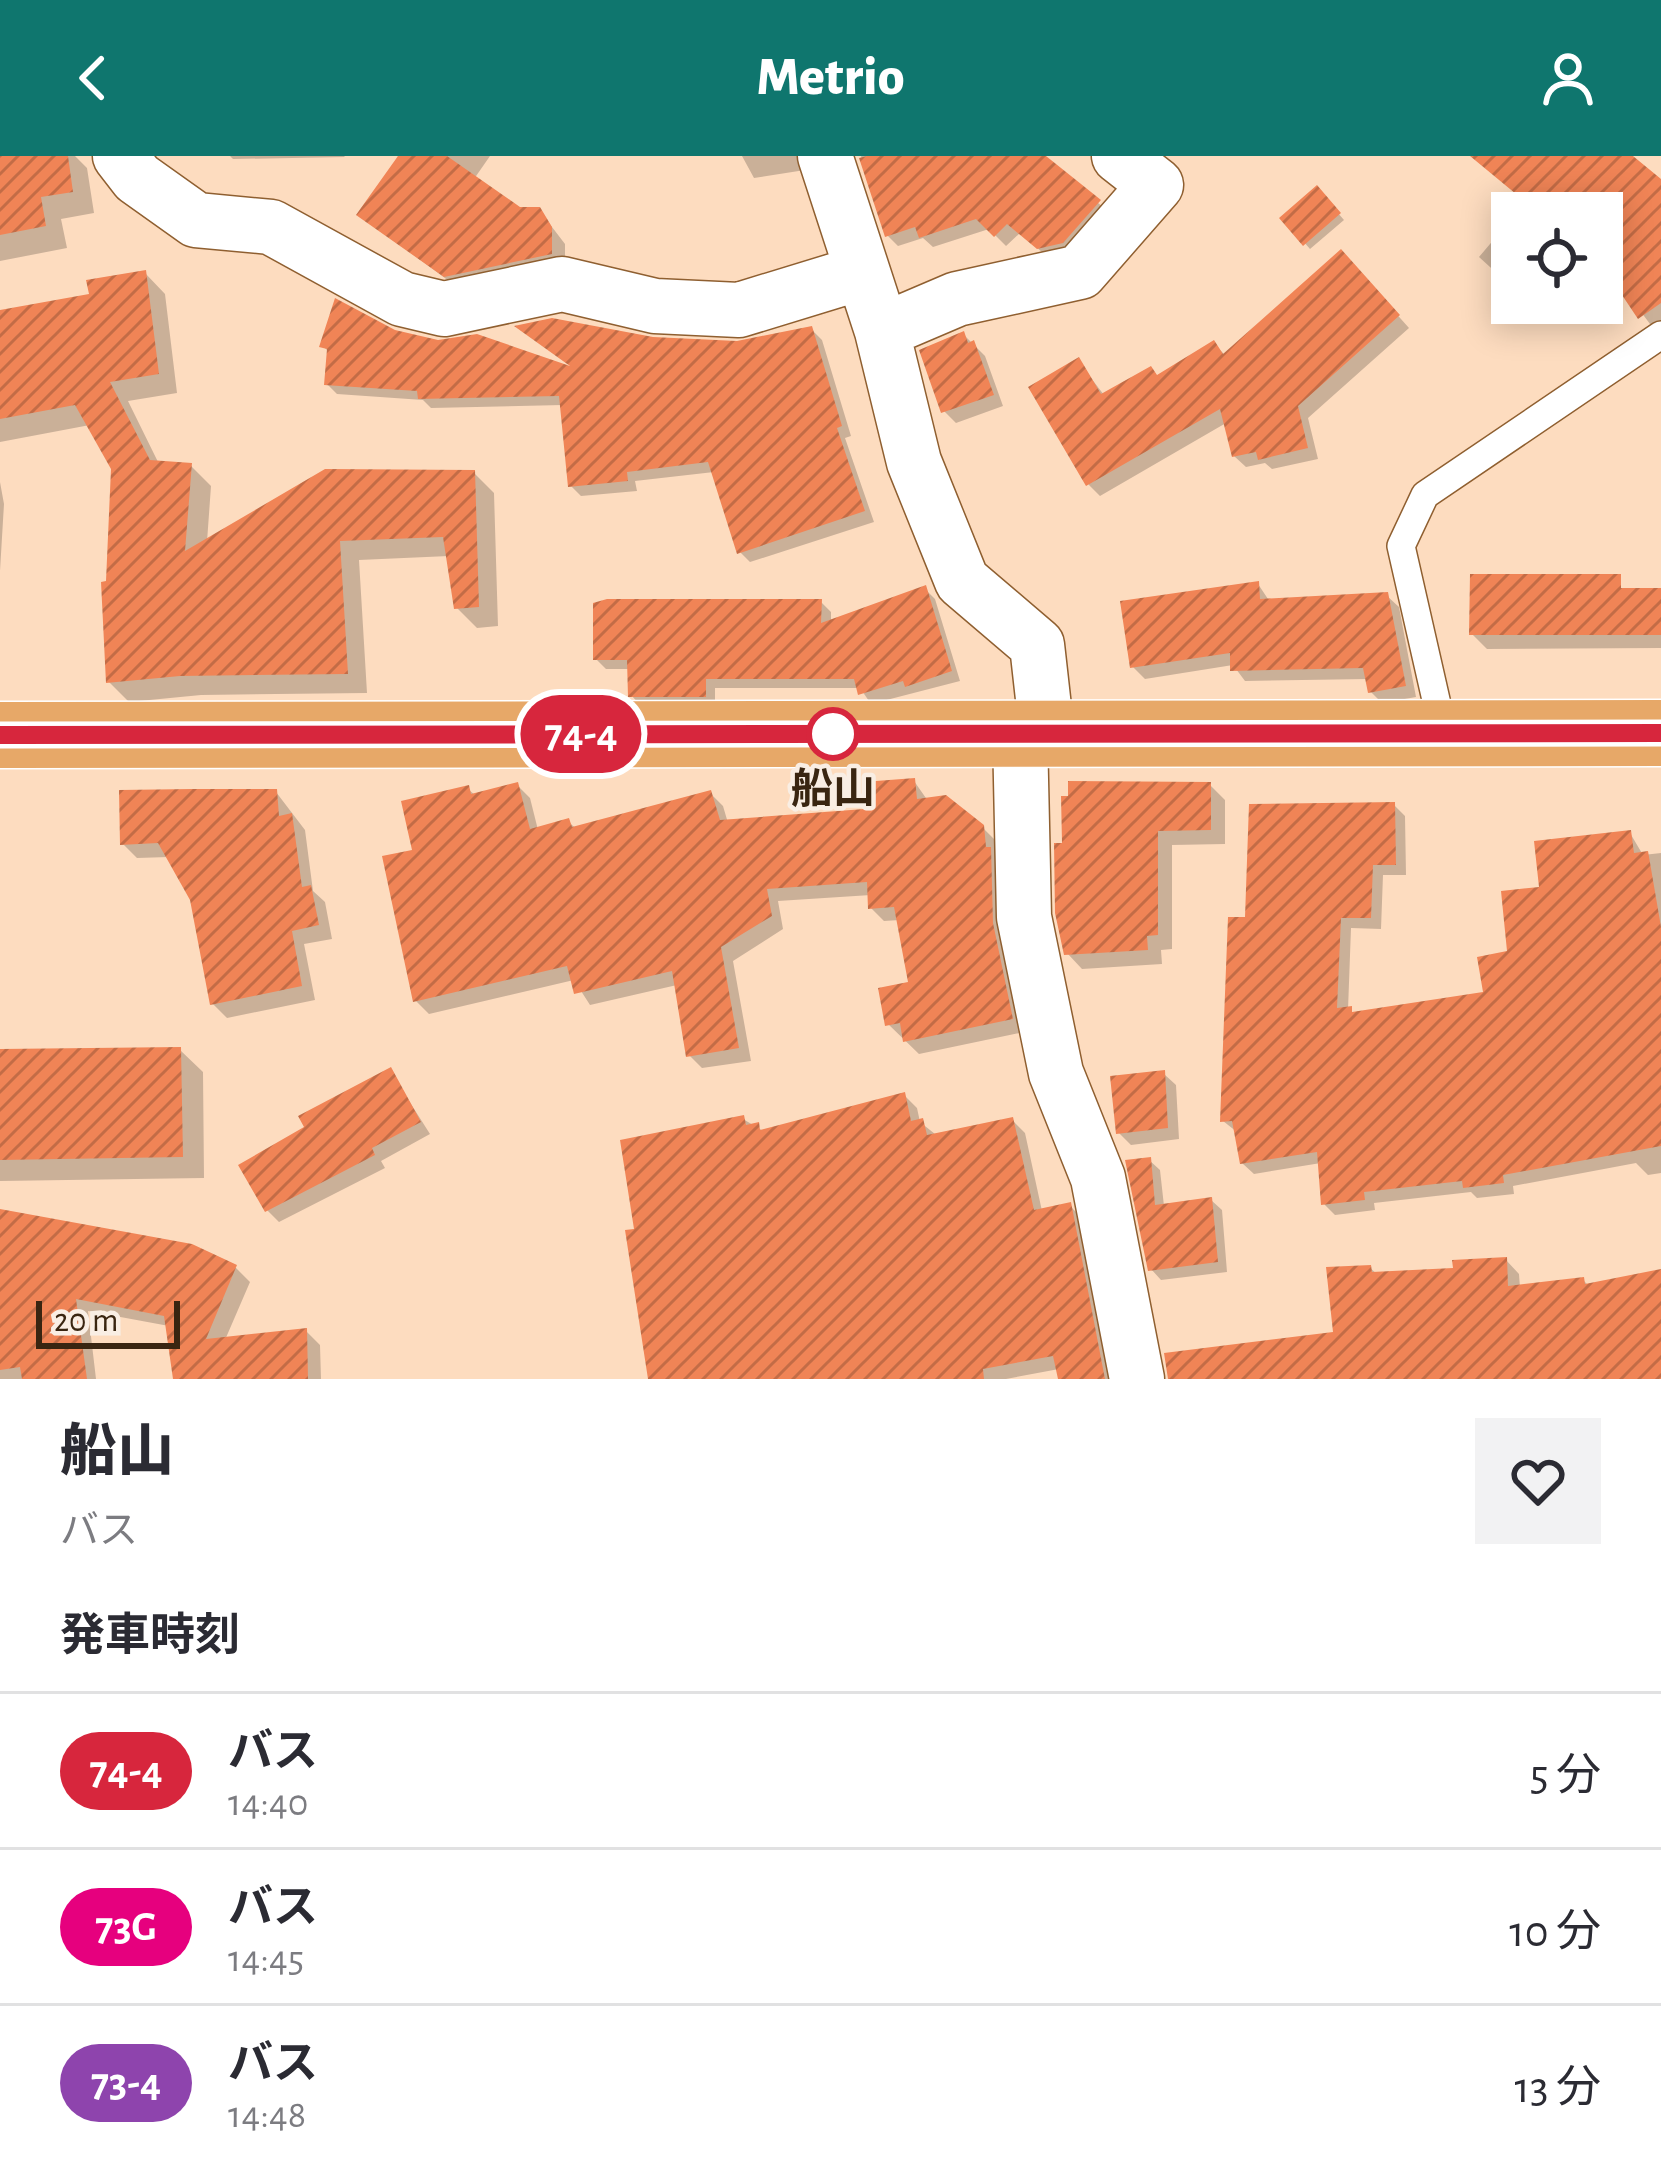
<!DOCTYPE html>
<html lang="ja">
<meta charset="utf-8">
<style>
:root{--surface:#fff;--page:#f2f2f3;--text:#2b2b33;--muted:#7c7c81;--line:#e1e1e2;--accent:#0f766e}
body{margin:0;font-family:"Alegreya Sans","Noto Sans JP",sans-serif;background:var(--page);color:var(--text);height:100vh;display:flex;flex-direction:column;font-size:45px;white-space:nowrap}
*{box-sizing:border-box;margin:0}
p{font-size:39px;color:var(--muted)}
.icon{flex:none;width:66px;height:66px;fill:none;stroke:currentColor;stroke-width:2;stroke-linecap:round;stroke-linejoin:round}
.map{position:relative;height:1223px;overflow:hidden}
.panel{display:flex;flex-direction:column;background:var(--surface);flex:1}
.panel>*{flex:none}
.badge{padding:0 24px;border-radius:39px;font-size:42px;line-height:78px}
.fabs{position:absolute;left:1491px;top:36px;display:grid;gap:24px}
.fabs a{display:grid;place-items:center;width:132px;height:132px;border-radius:0px;background:var(--surface);box-shadow:0 6px 30px #0003;font-size:60px}
.scale{position:absolute;left:36px;bottom:30px;width:144px;box-sizing:border-box;padding-left:12px;border:6px solid #392511;border-top:0;font-size:33px;line-height:42px;white-space:nowrap;color:#392511;-webkit-text-stroke:9px #f9eee4;paint-order:stroke}
.map>.badge{position:absolute;translate:-50% -50%;box-shadow:0 0 0 6px #fff}
h2{padding:0 60px;font-size:45px;line-height:108px}
.round{display:grid;place-items:center;flex:none;width:126px;height:126px;border-radius:0px;background:var(--page)}
.headline{display:flex;align-items:center;justify-content:space-between;height:204px;padding:0 60px}
h1{font-size:57px;font-weight:800;line-height:90px}
ul{padding:0;list-style:none}
li{display:flex;align-items:center;gap:36px;height:156px;padding:0 60px;border-top:3px solid var(--line)}
li div{flex:1}
li b{display:block;font-size:45px}
li em{font-style:normal}
li .badge{min-width:132px;font-weight:700;text-align:center}
header{display:flex;justify-content:space-between;align-items:center;height:156px;padding:0 60px;background:var(--accent);color:#fff;font-size:54px;font-weight:800}
.map>svg:first-child{display:block}
.shadow{fill:#0003}
.building{fill:url(#building-hatch)}
.lines{fill:none;stroke-linecap:round;stroke-linejoin:round}
.service-casing{stroke:#8f5f30;stroke-width:30}
.minor-casing{stroke:#8f5f30;stroke-width:57}
.trunk-casing{stroke:#fff;stroke-width:69}
.service{stroke:#fff;stroke-width:27}
.minor{stroke:#fff;stroke-width:54}
.trunk{stroke:#e7a868;stroke-width:66}
.line-casing{stroke:#fff;stroke-width:27}
.line{stroke:#d7263d;stroke-width:18}
.stop-dot{fill:#fff;stroke:#d7263d;stroke-width:6}
.labels{text-anchor:middle;dominant-baseline:central;stroke-width:9;stroke-linejoin:round;paint-order:stroke}
.stop-label{font-size:42px;font-weight:bold;fill:#392511;stroke:#f9eee4}
</style>
<header><svg class="icon" aria-label="back" viewBox="0 0 24 24"><path d="M15 5l-7 7 7 7"/></svg>Metrio<svg class="icon" aria-label="person" viewBox="0 0 24 24"><circle cx="12" cy="8" r="4"/><path d="M4 21q1-7 8-7t8 7"/></svg></header>
<div class="map">
<svg width="1661" height="1223" viewBox="0 0 1661 1223">
<defs>
<pattern id="building-hatch" width="6" height="6" patternUnits="userSpaceOnUse" patternTransform="scale(3)"><rect width="6" height="6" fill="#f08456"/><path d="M-1 1l2-2M0 6l6-6M5 7l2-2" fill="none" stroke="#c36c46"/></pattern>
</defs>
<rect width="100%" height="100%" fill="#fddcbf"/>
<path class="shadow" d="M0,0H75L87,12L94,57L61,63L67,92L0,105Z
M230,0H344L345,1L233,3Z
M402,0H490L474,23L519,54H539L565,88V112L461,134L360,59Z
M742,0H809L805,14L754,22Z
M861,0H1042L1110,57L1074,97L1050,103L1020,77L1006,90L989,73L933,91L923,82L898,90L887,79Z
M1493,0H1629L1661,28V168H1650L1606,109L1602,114V57H1516L1526,45Z
M1317,33L1344,64L1310,93L1283,62Z
M1512,62V131L1479,101Z
M1352,108L1409,172L1308,262L1318,303L1272,313L1265,307L1246,311L1234,300L1226,267L1100,340L1089,329L1032,232L1078,205L1104,239L1158,221L1214,188L1226,200Z
M145,117L165,138L177,237L128,245L159,308L191,310L211,330L207,386L474,317L494,337L498,470L477,472L457,452L449,400L359,404L367,537L201,539L129,546L109,526L114,312L90,269L0,286V157L92,140Z
M811,173L822,184L851,280L845,282L874,366L750,406L740,396L714,316L635,325L637,335L581,340L571,330L563,249L431,252L423,244L337,238L327,228L330,197L323,190L394,176L573,214L653,184L738,188Z
M963,178L985,200L1003,250L956,267L944,255Z
M0,326L4,348L0,415Z
M1258,428L1270,446L1386,439L1399,451L1416,541L1382,547L1371,536L1368,523L1245,525L1233,509L1145,523L1133,511Z
M925,433L935,443L960,525L871,548L860,532H715V550H641L631,539L630,513H606L596,503L821,446L831,456V467Z
M1661,435V492L1487,493L1472,478Z
M914,625L928,645L982,671L996,685L1024,876L919,898L888,868L911,828L900,764L884,765L871,752V739L778,745L783,773L733,805L751,905L702,912L689,899L677,829L590,849L574,824L429,858L416,845V697L468,633L476,640L517,629L530,642L538,674L568,665L576,673L710,637L723,650L728,667L867,656Z
M1210,629L1225,644V688L1172,689V793L1161,794L1162,808L1082,813L1067,797L1065,690Z
M276,636L305,674L313,735L325,746L332,783L304,788L315,844L227,862L212,847L193,743L169,701L137,702L123,688Z
M1394,649L1405,660L1406,719H1383L1381,773L1351,772L1348,854L1355,858L1487,838L1543,733L1630,677L1643,699L1661,697V1017L1648,1019L1636,1007L1513,1030L1514,1038L1477,1042L1471,1036L1374,1047L1375,1054L1335,1059L1324,1048L1321,1007L1254,1018L1242,1007L1237,976L1223,965L1247,764Z
M180,894L203,916L204,1022L0,1025V896Z
M390,915L430,978L381,1005L385,1012L279,1066L267,1054L308,972Z
M1164,918L1176,929L1179,983L1131,989L1119,977Z
M904,939L917,952L920,966L935,978L1012,964L1025,977L1042,1055L1070,1050L1082,1062L1113,1223H1061L1059,1213L1006,1223H649L638,1075L743,963L765,976Z
M1149,1004L1160,1014L1164,1050L1211,1044L1222,1054L1227,1116L1161,1124L1151,1113Z
M0,1056L236,1112L250,1126L225,1184L306,1175L320,1189L321,1223H176L169,1170L88,1155L96,1223H0Z
M1506,1104L1519,1118L1520,1132L1583,1124L1589,1130L1661,1116V1223L1336,1179L1370,1112L1377,1118L1456,1114Z"/>
<path class="building" d="M0,0H68L73,36L41,41L46,70L0,79Z
M398,0H447L520,51H540L552,71V98L444,121L356,59Z
M867,0H1046L1101,44L1063,87L1037,93L1007,68L994,81L976,63L919,82L915,71L885,81L859,2Z
M1470,0H1633L1661,23V147L1638,163L1602,109V57H1539Z
M1317,29L1341,57L1303,90L1279,62Z
M1341,93L1400,159L1298,250L1308,292L1258,304L1256,296L1232,301L1220,253L1086,330L1028,231L1079,201L1101,238L1151,210L1157,219L1214,184L1223,198Z
M146,114L159,218L110,226L150,304L192,307L185,395L325,313L475,314L479,451L454,453L443,381L340,385L348,518L180,520L106,527L101,426L106,425L111,313L75,249L0,263V154L89,138L86,124Z
M335,142L395,174L438,184L477,178L570,210L514,170L552,162L653,181L737,185L812,170L842,270L837,272L865,355L737,398L708,306L627,316L628,325L568,331L559,240L418,243L417,235L324,229L327,193L319,191Z
M964,175L968,187L974,184L994,239L941,257L919,194Z
M1470,418H1621V432H1661V479H1469Z
M1259,425L1260,443L1388,436L1406,530L1368,537L1363,512L1230,515V497L1130,512L1120,445Z
M926,429L952,515L905,531L903,525L858,539L854,523H706V541H628L627,504H593V447L607,443H822L821,467Z
M915,622L917,643L946,639L984,669L986,691H991L993,767L1013,863L903,886L900,867L885,870L878,832L908,826L894,751L868,753L867,726L767,733L772,760L721,791L739,892L686,901L672,815L574,838L567,810L413,846L382,700L412,694L401,645L469,629L471,638L518,626L530,673L569,662L572,671L711,634L720,664L864,653L863,626Z
M1068,625L1211,626V674L1158,675V779L1147,780L1148,794L1064,799L1055,757L1054,687H1062L1061,640H1068Z
M192,633H277L279,660L292,657L302,731L311,729L319,769L292,775L302,830L210,849L190,744L158,687L120,689L119,634Z
M1395,646L1396,709H1373L1371,762H1341L1337,852L1352,850V856L1483,836L1477,801L1507,795L1501,735L1539,731L1534,685L1631,674L1634,697L1648,695L1661,771V990L1503,1019L1504,1027L1463,1032L1462,1025L1364,1036L1365,1044L1321,1049L1317,996L1240,1008L1232,965L1220,966L1228,761H1245L1249,648Z
M181,891L183,1001L0,1004V893Z
M391,911L421,966L372,992L375,999L265,1056L238,1009L304,971L298,960Z
M1165,914L1168,972L1116,978L1110,920Z
M905,936L911,965L923,962L927,979L1013,961L1034,1054L1071,1046L1105,1223H1058L1053,1200L983,1213L984,1223H648L625,1074L634,1073L620,984L744,959L746,969L759,966L760,974Z
M1151,1001L1155,1049L1212,1041L1218,1106L1148,1115L1125,1004Z
M0,1053L192,1088L237,1109L206,1183L307,1172L308,1223H173L164,1160L76,1143L87,1223H22L20,1211L0,1214Z
M1507,1101L1508,1130L1584,1121L1585,1128L1661,1113V1223H1168L1164,1197L1333,1176L1326,1111L1371,1109L1372,1116L1453,1112L1452,1104Z"/>
<g class="lines">
<defs>
<path id="service" d="M1444,579L1401,390L1425,339L1661,179"/>
<path id="minor" d="M120,0L137,22L196,64L271,71L402,143L444,153L562,128L655,150L739,154L860,117
M825,0L882,175L914,306L962,425L1037,489L1047,578
M882,175L957,143L1080,116L1156,29L1119,0
M1020,578L1024,761L1056,917L1098,1022L1137,1223"/>
<path id="trunk" d="M0,579L1661,577"/>
</defs>
<use href="#service" class="service-casing"/>
<use href="#minor" class="minor-casing"/>
<use href="#trunk" class="trunk-casing"/>
<use href="#service" class="service"/>
<use href="#minor" class="minor"/>
<use href="#trunk" class="trunk"/>
</g>
<g class="lines">
<defs>
<path id="line" d="M0,579L1661,577"/>
</defs>
<use href="#line" class="line-casing"/>
<use href="#line" class="line"/>
</g>
<circle class="stop-dot" cx="833" cy="578" r="24"/>
<g class="labels">
<g class="stop-label">
<text x="833" y="634">船山</text>
</g>
</g>
</svg>
<div class="fabs">
<a><svg class="icon" aria-label="locate" viewBox="0 0 24 24"><circle cx="12" cy="12" r="6"/><path d="M12 2v4M12 18v4M2 12h4M18 12h4"/></svg></a>
</div>
<div class="scale">20 m</div>
<b class="badge" style="left:581px;top:578px;background:#d7263d;color:#fff">74-4</b>
</div>
<section class="panel">
<div class="headline"><div><h1>船山</h1><p>バス</p></div><a class="round"><svg class="icon" aria-label="heart" viewBox="0 0 24 24"><path d="M12 20l-8-8c-3-5 5-10 8-4 3-6 11-1 8 4z"/></svg></a></div>
<h2>発車時刻</h2>
<ul>
<li><span class="badge" style="background:#d7263d;color:#fff">74-4</span><div><b>バス</b><p>14:40</p></div><em>5 分</em></li>
<li><span class="badge" style="background:#e6007e;color:#fff">73G</span><div><b>バス</b><p>14:45</p></div><em>10 分</em></li>
<li><span class="badge" style="background:#8e44ad;color:#fff">73-4</span><div><b>バス</b><p>14:48</p></div><em>13 分</em></li>
</ul>
</section>
